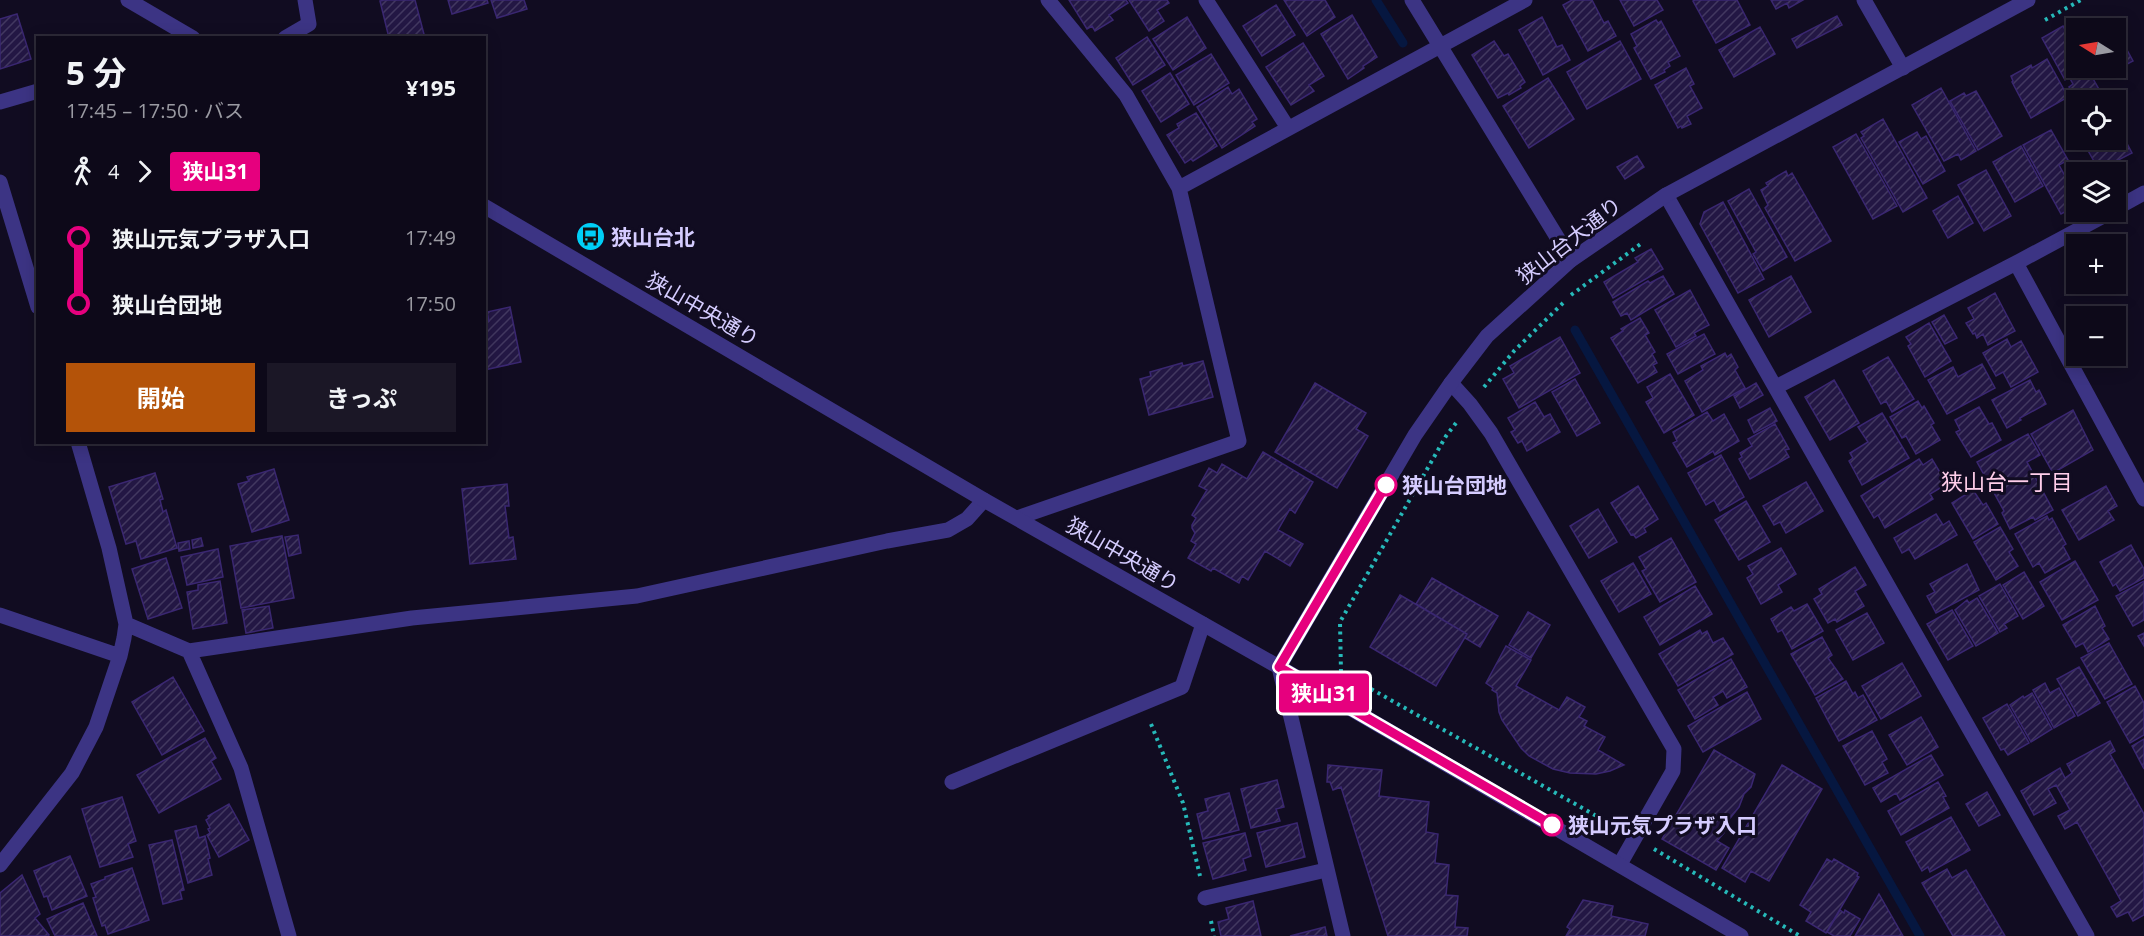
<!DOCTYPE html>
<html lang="ja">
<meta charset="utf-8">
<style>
:root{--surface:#0d0919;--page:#1b1726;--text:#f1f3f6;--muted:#9a9aa2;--line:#2d2a38;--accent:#b45309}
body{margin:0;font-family:"Open Sans","Noto Sans JP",sans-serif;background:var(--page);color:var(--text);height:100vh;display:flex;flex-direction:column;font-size:22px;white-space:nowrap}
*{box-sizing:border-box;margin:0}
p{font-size:20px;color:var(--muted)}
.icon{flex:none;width:33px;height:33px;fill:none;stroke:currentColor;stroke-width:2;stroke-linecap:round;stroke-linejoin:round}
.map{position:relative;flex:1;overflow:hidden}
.details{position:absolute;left:36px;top:36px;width:450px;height:408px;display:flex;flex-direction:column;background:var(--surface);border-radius:0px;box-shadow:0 3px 15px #0003,0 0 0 2px var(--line)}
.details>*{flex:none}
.badge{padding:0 12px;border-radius:4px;font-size:21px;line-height:39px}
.needle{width:39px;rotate:281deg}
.controls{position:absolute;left:2066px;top:18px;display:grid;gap:12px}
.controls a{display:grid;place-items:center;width:60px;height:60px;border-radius:0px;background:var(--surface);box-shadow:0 3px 15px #0003,0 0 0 2px var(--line);font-size:30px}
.map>.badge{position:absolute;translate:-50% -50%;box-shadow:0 0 0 3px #fff}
.legs{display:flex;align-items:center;gap:9px;height:66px;padding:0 30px;font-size:20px}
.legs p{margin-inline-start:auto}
.overview{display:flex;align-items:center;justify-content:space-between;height:102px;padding:0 30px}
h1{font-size:33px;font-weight:700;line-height:45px}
.action{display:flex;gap:12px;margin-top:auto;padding:12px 30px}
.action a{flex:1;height:69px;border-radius:0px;background:var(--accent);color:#fff;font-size:24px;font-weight:700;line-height:69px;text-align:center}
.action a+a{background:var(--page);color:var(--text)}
ul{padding:0 30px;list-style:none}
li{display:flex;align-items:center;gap:21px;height:66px;font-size:22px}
li i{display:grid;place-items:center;width:9px;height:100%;margin:0 8px;background:currentColor}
li i::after{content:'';width:15px;height:15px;margin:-8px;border:4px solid;border-radius:50%;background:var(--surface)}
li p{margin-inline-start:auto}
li:first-child i{background:linear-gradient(#0000 50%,currentColor 0)}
li:last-child i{background:linear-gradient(currentColor 50%,#0000 0)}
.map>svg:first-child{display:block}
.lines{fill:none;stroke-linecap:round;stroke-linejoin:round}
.stream{stroke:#061740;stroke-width:9}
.building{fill:url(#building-hatch);stroke:#3a2771;stroke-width:1.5}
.path{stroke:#26b9b9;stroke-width:4;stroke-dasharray:3 4.5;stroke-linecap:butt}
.service{stroke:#3c3484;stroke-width:15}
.minor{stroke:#3c3484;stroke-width:15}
.tertiary{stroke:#3c3484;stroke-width:15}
.line-1-casing{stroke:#fff;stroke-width:14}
.line-1{stroke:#e6007e;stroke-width:9}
.stop-1-dot{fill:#fff;stroke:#e6007e;stroke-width:3}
.labels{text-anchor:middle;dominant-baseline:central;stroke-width:6;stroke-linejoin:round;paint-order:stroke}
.poi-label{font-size:21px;font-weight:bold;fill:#d5ccff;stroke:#110c21;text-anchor:start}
.street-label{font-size:21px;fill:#d5ccff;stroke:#110c21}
.stop-label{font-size:21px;font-weight:bold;fill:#d5ccff;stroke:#110c21;text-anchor:start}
.neighbourhood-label{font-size:22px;fill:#ffceea;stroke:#110c21}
</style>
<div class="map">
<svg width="2144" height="936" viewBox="0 0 2144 936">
<defs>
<pattern id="building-hatch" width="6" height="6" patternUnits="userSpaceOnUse" patternTransform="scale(1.5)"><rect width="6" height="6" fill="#231744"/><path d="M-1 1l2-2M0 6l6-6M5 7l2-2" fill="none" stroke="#423860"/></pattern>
</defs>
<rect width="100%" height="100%" fill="#110c21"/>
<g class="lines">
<path class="stream" d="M1376,0L1403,43
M1575,330L1920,936"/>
</g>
<path class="building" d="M384,0H415L425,38H389L380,1Z
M448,0H487L488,3L452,14Z
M491,0H524L527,9L497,18Z
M1069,0H1126L1128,3L1109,15L1113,20L1095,31L1092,26L1087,29Z
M1129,0H1167L1169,3L1157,10L1164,21L1149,31Z
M1284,0H1325L1335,17L1307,36Z
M1572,0H1592L1604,23L1608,21L1616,36L1588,51L1563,5Z
M1620,0H1657L1663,10L1634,26Z
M1695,0H1737L1750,25L1716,43L1693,1Z
M1771,0H1803L1789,8L1787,3L1776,9Z
M1276,5L1295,35L1262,56L1243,26Z
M17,14L31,59L0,69V19Z
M1352,15L1377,57L1363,66L1364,68L1348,79L1321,34Z
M1837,16L1842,25L1797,48L1792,39Z
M1187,17L1206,48L1173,70L1153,39Z
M1542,17L1557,47L1562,45L1570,60L1543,75L1519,30Z
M1656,20L1658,23L1661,21L1680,56L1668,62L1670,66L1664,70L1665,72L1651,79L1634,48L1637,46L1631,34Z
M2063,26L2076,48V68H2087L2105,100H2077L2069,87L2073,84L2069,77L2065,80L2042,38Z
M2114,26L2133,61L2116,70L2115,28H2110Z
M1760,27L1775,54L1734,77L1719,50Z
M1147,37L1165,65L1133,85L1116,58Z
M1494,41L1504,56L1508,54L1525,82L1520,86L1521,88L1509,95L1508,93L1498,98L1472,55Z
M1620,41L1641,79L1587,109L1567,72Z
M1303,43L1324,76L1309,85L1314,91L1291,105L1266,67Z
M1211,54L1229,83L1194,105L1176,75Z
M2047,59L2068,97L2031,118L2012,82L2013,81L2011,76L2031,65L2032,68Z
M1686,68L1694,84L1690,86L1702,108L1687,116L1691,124L1682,128L1681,126L1678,128L1655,85Z
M1170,73L1189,104L1161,122L1142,91Z
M1548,78L1574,119L1529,148L1503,106Z
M1228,87L1232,94L1239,89L1257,119L1252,122L1255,126L1222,148L1197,107Z
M1941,88L1976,151L1961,160L1958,154L1944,161L1912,105Z
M1976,91L2002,136L1978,150L1950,101L1964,93L1966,96Z
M2076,111V128L2069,115Z
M1196,113L1217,146L1193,161L1191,159L1185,163L1167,135L1179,128L1177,124Z
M1883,119L1927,198L1903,212L1861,138L1864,136L1861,132Z
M2115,121L2132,153L2099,170L2082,140H2115Z
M2051,130L2068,160L2059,165L2076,196V206L2061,214L2023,145Z
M1917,132L1921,139L1926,136L1945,171L1923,184L1899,142Z
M1856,134L1897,206L1873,219L1833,147Z
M2021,146L2043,186L2015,202L1993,162Z
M1637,156L1644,167L1625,179L1617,167Z
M1986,170L2011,216L1984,231L1958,185Z
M1786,171L1788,176L1792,173L1831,241L1795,261L1765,208L1768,205L1761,190L1768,186L1766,183Z
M1749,189L1787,257L1763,271L1753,254L1756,252L1728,201Z
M1958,196L1973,223L1948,238L1933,211Z
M1723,202L1764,279L1738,293L1700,224L1704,212Z
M1651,249L1663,269L1613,298L1604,282L1638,262L1635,258Z
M1663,276L1674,294L1631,320L1627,313L1621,316L1613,302L1648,281L1650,283Z
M1791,276L1811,312L1769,337L1749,300Z
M1690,290L1709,325L1694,333L1696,336L1676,347L1655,310Z
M1995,293L2015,331L1988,345L1983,334L1977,338L1975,333L1973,334L1966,323L1974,319L1968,308Z
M510,307L521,362L484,370V321H489L487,312Z
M1944,315L1957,338L1945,344L1932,322Z
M1640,318L1649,333L1645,335L1655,352L1652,354L1657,363L1653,365L1657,372L1638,383L1611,338L1623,331L1621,329Z
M1929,323L1951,361L1925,377L1908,346L1911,344L1906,337Z
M1704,334L1715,354L1678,374L1667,354Z
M1560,337L1580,373L1519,408L1503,379L1514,373L1510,366Z
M2007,339L2011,347L2021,341L2038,372L2011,387L2003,372L1996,376L1983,353Z
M1725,353L1727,357L1731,354L1738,367L1735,370L1745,388L1702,412L1685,381L1703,370L1701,366Z
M1888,357L1914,399L1892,412L1886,401L1881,404L1863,371Z
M1203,361L1213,397L1149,415L1140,379L1151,376L1150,372L1182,363L1183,366Z
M1982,364L1995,388L1947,414L1928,380L1953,367L1958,377Z
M1670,374L1694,415L1664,433L1646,402L1653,398L1647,387Z
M1575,379L1600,423L1577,436L1552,392Z
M1834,380L1859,423L1830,440L1805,397Z
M2030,380L2036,392L2039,390L2046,404L2020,418L2021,420L2007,428L1992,400Z
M1315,383L1366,413L1356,429L1368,436L1337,488L1275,452Z
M1756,383L1763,395L1740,408L1734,396Z
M1918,401L1922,408L1924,406L1934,423L1931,425L1940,440L1916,454L1906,436L1902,438L1890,417Z
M1535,402L1544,417L1550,414L1560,432L1527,451L1522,441L1518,443L1511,432L1515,430L1508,418Z
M1979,407L1989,424L1992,423L2001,440L1971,457L1956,432L1960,430L1955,420Z
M1770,408L1777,421L1754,433L1748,420Z
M2073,410L2093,450L2053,473L2031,434Z
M1707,412L1713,421L1724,414L1739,441L1715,455L1713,451L1687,467L1673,443L1677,441L1673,432Z
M1882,413L1909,458L1862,485L1849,461L1853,458L1850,453L1868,442L1858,427Z
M1775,424L1789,449L1785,450L1789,457L1750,479L1739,459L1742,457L1740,453L1752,446L1748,439Z
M2028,434L2040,455L2027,462L2053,510L2035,520L2033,517L2010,529L2002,513L2004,511L1977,462Z
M1263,452L1313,482L1295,513L1290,509L1278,530L1303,544L1290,566L1265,551L1248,580L1242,576L1239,583L1213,568L1211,571L1188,558L1196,544L1191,541L1195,533L1192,528V525L1196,518L1192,515L1207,490L1199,486L1209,468L1217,473L1222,464L1247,479Z
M1721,455L1744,497L1720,511L1714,500L1706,505L1688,473Z
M1919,459L1923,465L1932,459L1947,484L1930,494L1933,499L1885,528L1878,515L1874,518L1861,496Z
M274,469L289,520L252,532L238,484L249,481L247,477Z
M155,473L163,499L160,500L163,512L166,510L177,548L141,559L136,541L126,544L109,487Z
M1806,482L1823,511L1786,533L1780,522L1774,525L1763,506Z
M507,484L509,506H505L509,538L513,537L516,559L470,564L462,489Z
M1638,486L1658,519L1644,528L1646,532L1636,538L1633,534L1631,535L1611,503Z
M2106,486L2117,506L2108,511L2114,520L2079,540L2062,510Z
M1973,490L1983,505L1986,503L1998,524L1973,539L1952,503Z
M1746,501L1770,542L1739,560L1715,520Z
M1598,509L1617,542L1589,558L1570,526Z
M1936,514L1943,525L1949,521L1957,535L1915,559L1909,549L1902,553L1894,538Z
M2047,516L2049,520L2052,518L2066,544L2063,546L2070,559L2045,573L2039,563L2033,567L2015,534Z
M2000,527L2013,549L2009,552L2018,566L1996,580L1974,542Z
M298,535L301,553L289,556L285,537Z
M282,536L294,598L241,608L230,546Z
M201,538L203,546L193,548L192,540Z
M1671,538L1696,582L1660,602L1642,571L1646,569L1639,557Z
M189,541L190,549L179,551L178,543Z
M2131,545L2144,569V578L2120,591L2116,584L2113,586L2100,562Z
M1781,548L1796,574L1778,585L1782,592L1761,604L1747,578L1753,574L1748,566Z
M218,549L223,577L187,585L181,557Z
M166,558L182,608L148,619L132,569Z
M2075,561L2098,600L2062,620L2040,582Z
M1633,563L1651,594L1619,612L1601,581Z
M1967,564L1979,590L1936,613L1927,596L1935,592L1930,584Z
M1855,567L1866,585L1855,591L1864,606L1837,622L1835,619L1828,623L1814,599L1822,594L1819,589Z
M2024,572L2044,606L2023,619L2003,585Z
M1432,578L1498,616L1480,647L1465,638L1467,634L1416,604Z
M220,581L227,623L193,629L187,592L198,590V585Z
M2144,581V620L2133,626L2116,596Z
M2000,584L2018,616L2004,624L2007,628L2000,632L1979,596Z
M1695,586L1712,614L1660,645L1644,617Z
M1400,595L1467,634L1436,686L1370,647Z
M1977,598L1998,633L1976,646L1955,610L1967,600L1969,603Z
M1807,604L1823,631L1792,649L1782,630L1778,632L1771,619L1791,607L1794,611Z
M269,606L273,628L246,633L242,610Z
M2095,606L2105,626L2102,628L2109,639L2088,652L2083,643L2076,647L2063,625Z
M1952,610L1973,646L1948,660L1927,624Z
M1528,612L1550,625L1531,658L1509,645Z
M1867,613L1884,643L1853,660L1836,630Z
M1700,630L1702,634L1707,631L1713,643L1723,638L1733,654L1678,686L1659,654Z
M2144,633V646L2138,636Z
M1822,637L1832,655L1828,658L1843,679L1815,695L1791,654Z
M2109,643L2132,684L2105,699L2081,658Z
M1506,646L1531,660L1516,686L1559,710L1567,697L1585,707L1579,717L1587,721L1584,726L1605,737L1598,750L1624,765L1610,771L1596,774L1570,773L1553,769L1529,756L1521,748L1502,720L1499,712L1497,693L1492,690L1493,688L1486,683Z
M1731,659L1747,687L1727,698L1723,691L1713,697L1718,705L1695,719L1678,690Z
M1902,663L1921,696L1881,719L1862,686Z
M2079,667L2100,703L2078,716L2057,679Z
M173,677L204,731L162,755L132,702Z
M1846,681L1853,694L1855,692L1858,698L1863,695L1877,720L1839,741L1816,698Z
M2045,683L2050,693L2059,688L2075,716L2054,728L2033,690Z
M2135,686L2144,703V735L2130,743L2107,702Z
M1747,692L1761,719L1703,752L1688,726Z
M2032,693L2052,729L2031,742L2010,705L2023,696L2024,698Z
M2007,704L2029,743L2008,755L2004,749L2001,750L1983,718Z
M1921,717L1938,747L1907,765L1889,735Z
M1872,731L1887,759L1882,762L1888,773L1865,785L1843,746Z
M205,738L216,758L211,761L221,779L159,813L137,775Z
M2144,739V769L2132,746Z
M2110,741L2115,751L2110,754L2144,814V915L2133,921L2128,912L2117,917L2111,907L2121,901L2077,822L2065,829L2058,816L2070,810L2056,785L2048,789L2056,803L2034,815L2021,791L2060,768L2065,778L2072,773L2067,764Z
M1714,750L1755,774L1751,787L1744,794L1739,807L1727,822L1724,833L1717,841L1729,848L1716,870L1662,839Z
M1931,755L1943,775L1900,800L1896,793L1881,802L1873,788Z
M1328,765L1382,770L1379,796L1429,802L1426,832L1438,834L1435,863L1449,865L1446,895L1458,896L1455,927L1468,928L1467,936H1388L1341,787L1333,790L1330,782H1327Z
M1782,765L1822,789L1769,881L1751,871L1745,882L1722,868Z
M1277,780L1284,807L1276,809L1280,821L1251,828L1241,789Z
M1938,782L1946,796L1943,797L1949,808L1901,835L1888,811Z
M1987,792L2000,815L1979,826L1966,804Z
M1229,793L1239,830L1203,839L1197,814L1208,811L1205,799Z
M122,797L136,841L128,844L133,857L100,867L82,809Z
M229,804L249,840L219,857L207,835L210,833L208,829L210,828L206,820L209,818L208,816Z
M1951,817L1970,850L1930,872L1928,867L1922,871L1906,842Z
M1297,823L1305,857L1266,867L1257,833Z
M196,826L199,838L205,836L210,858L208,859L212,875L188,883L175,831Z
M1245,833L1251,856L1243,859L1246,870L1213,879L1203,843Z
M172,840L184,890L180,891L182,899L163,904L149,845Z
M70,856L87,896L52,910L47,896L44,897L34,871Z
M1827,859L1832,862L1834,859L1858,873L1857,876L1859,877L1826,933L1806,921L1811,912L1800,905Z
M132,868L149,920L108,934L105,925L102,926L93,898L96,897L91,884L105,879V877Z
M1947,869L1952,878L1966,870L2005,936H1953L1922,883Z
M22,875L40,914L35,918L49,935L48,936H0V893Z
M1879,894L1903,936H1855Z
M1583,900L1613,906L1611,916L1648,924L1645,936H1566L1570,929L1567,927Z
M1253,901L1261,936H1221L1218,922L1229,919L1226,908Z
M83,903L97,936H55L47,919Z
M1840,910L1844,913L1845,910L1860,919L1850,936H1834L1827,932Z
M1325,927L1327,936H1290Z"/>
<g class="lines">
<path class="path" d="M2045,20L2081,0
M1571,295L1642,243
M1484,387L1514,351L1563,303
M1456,423L1446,436L1340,622L1341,672L1616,827
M1151,724L1183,803L1200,876
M1654,849L1800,936
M1211,921L1214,936"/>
<path class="service" d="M285,38L309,24L305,0
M952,782L1182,687L1203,624
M1205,898L1326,870"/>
<path class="minor" d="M1206,0L1288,128
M1412,0L1571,260
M1864,0L1903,68
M0,102L38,91
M0,182L38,307
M1179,188L1525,0
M1666,195L2087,936
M2115,209L2144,193
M2016,263L2144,499
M1451,383L1470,404L1491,433L1674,749L1673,771L1620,864
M1776,387L2016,263L2111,212
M1017,518L1239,441L1179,188L1126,95L1048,0
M0,615L120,656
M126,624L189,651L241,768L289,936
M189,651L412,618L637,596L887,541L948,530L967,519L984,500
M1279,667L1343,936
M0,865L72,773L96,727L120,656L124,638L126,624L109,548L78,442"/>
<path class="tertiary" d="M128,0L193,38
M484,206L984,500L1279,667L1741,936
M1279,667L1415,435L1451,383L1487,336L1571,260L1666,195L2028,0"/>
</g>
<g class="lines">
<defs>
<path id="line-1" d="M1386,485L1279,667L1552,825"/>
</defs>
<use href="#line-1" class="line-1-casing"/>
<use href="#line-1" class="line-1"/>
</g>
<defs>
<symbol id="bus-disc" viewBox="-11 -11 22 22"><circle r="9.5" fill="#00cff7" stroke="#110c21"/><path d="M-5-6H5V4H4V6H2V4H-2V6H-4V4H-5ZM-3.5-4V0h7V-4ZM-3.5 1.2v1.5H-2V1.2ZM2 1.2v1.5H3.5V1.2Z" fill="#111"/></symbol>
</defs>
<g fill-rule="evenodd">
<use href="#bus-disc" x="574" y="220" width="33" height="33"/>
</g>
<g class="stop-1-dot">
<circle cx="1386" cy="485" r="10"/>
<circle cx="1552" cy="825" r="10"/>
</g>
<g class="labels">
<g class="poi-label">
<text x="611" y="237">狭山台北</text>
</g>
<g class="street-label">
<text transform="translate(1569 240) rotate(-38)">狭山台大通り</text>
<text transform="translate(703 309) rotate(30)">狭山中央通り</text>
<text transform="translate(1123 554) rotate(30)">狭山中央通り</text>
</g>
<g class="stop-label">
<text x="1402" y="485">狭山台団地</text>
<text x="1568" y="825">狭山元気プラザ入口</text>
</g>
<g class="neighbourhood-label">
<text x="2007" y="481">狭山台一丁目</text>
</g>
</g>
</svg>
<div class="controls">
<a><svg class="needle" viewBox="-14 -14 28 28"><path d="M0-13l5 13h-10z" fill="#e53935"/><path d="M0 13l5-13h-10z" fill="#9a9aa2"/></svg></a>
<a><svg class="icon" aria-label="locate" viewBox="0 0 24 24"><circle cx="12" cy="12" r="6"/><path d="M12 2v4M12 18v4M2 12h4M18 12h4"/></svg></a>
<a><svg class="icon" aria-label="layers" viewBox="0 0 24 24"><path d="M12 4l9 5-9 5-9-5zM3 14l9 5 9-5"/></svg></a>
<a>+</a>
<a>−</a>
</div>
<b class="badge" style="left:1324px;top:693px;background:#e6007e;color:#fff">狭山31</b>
<section class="details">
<div class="overview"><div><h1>5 分</h1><p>17:45 – 17:50 · バス</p></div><b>¥195</b></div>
<div class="legs"><svg class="icon" aria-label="walk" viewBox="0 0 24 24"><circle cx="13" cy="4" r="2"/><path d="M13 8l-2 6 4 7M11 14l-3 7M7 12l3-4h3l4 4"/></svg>4<svg class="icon" aria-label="forward" viewBox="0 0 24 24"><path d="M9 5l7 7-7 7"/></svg><b class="badge" style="background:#e6007e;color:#fff">狭山31</b></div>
<ul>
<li><i style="color:#e6007e"></i><b>狭山元気プラザ入口</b><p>17:49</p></li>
<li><i style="color:#e6007e"></i><b>狭山台団地</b><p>17:50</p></li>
</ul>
<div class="action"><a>開始</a><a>きっぷ</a></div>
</section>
</div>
